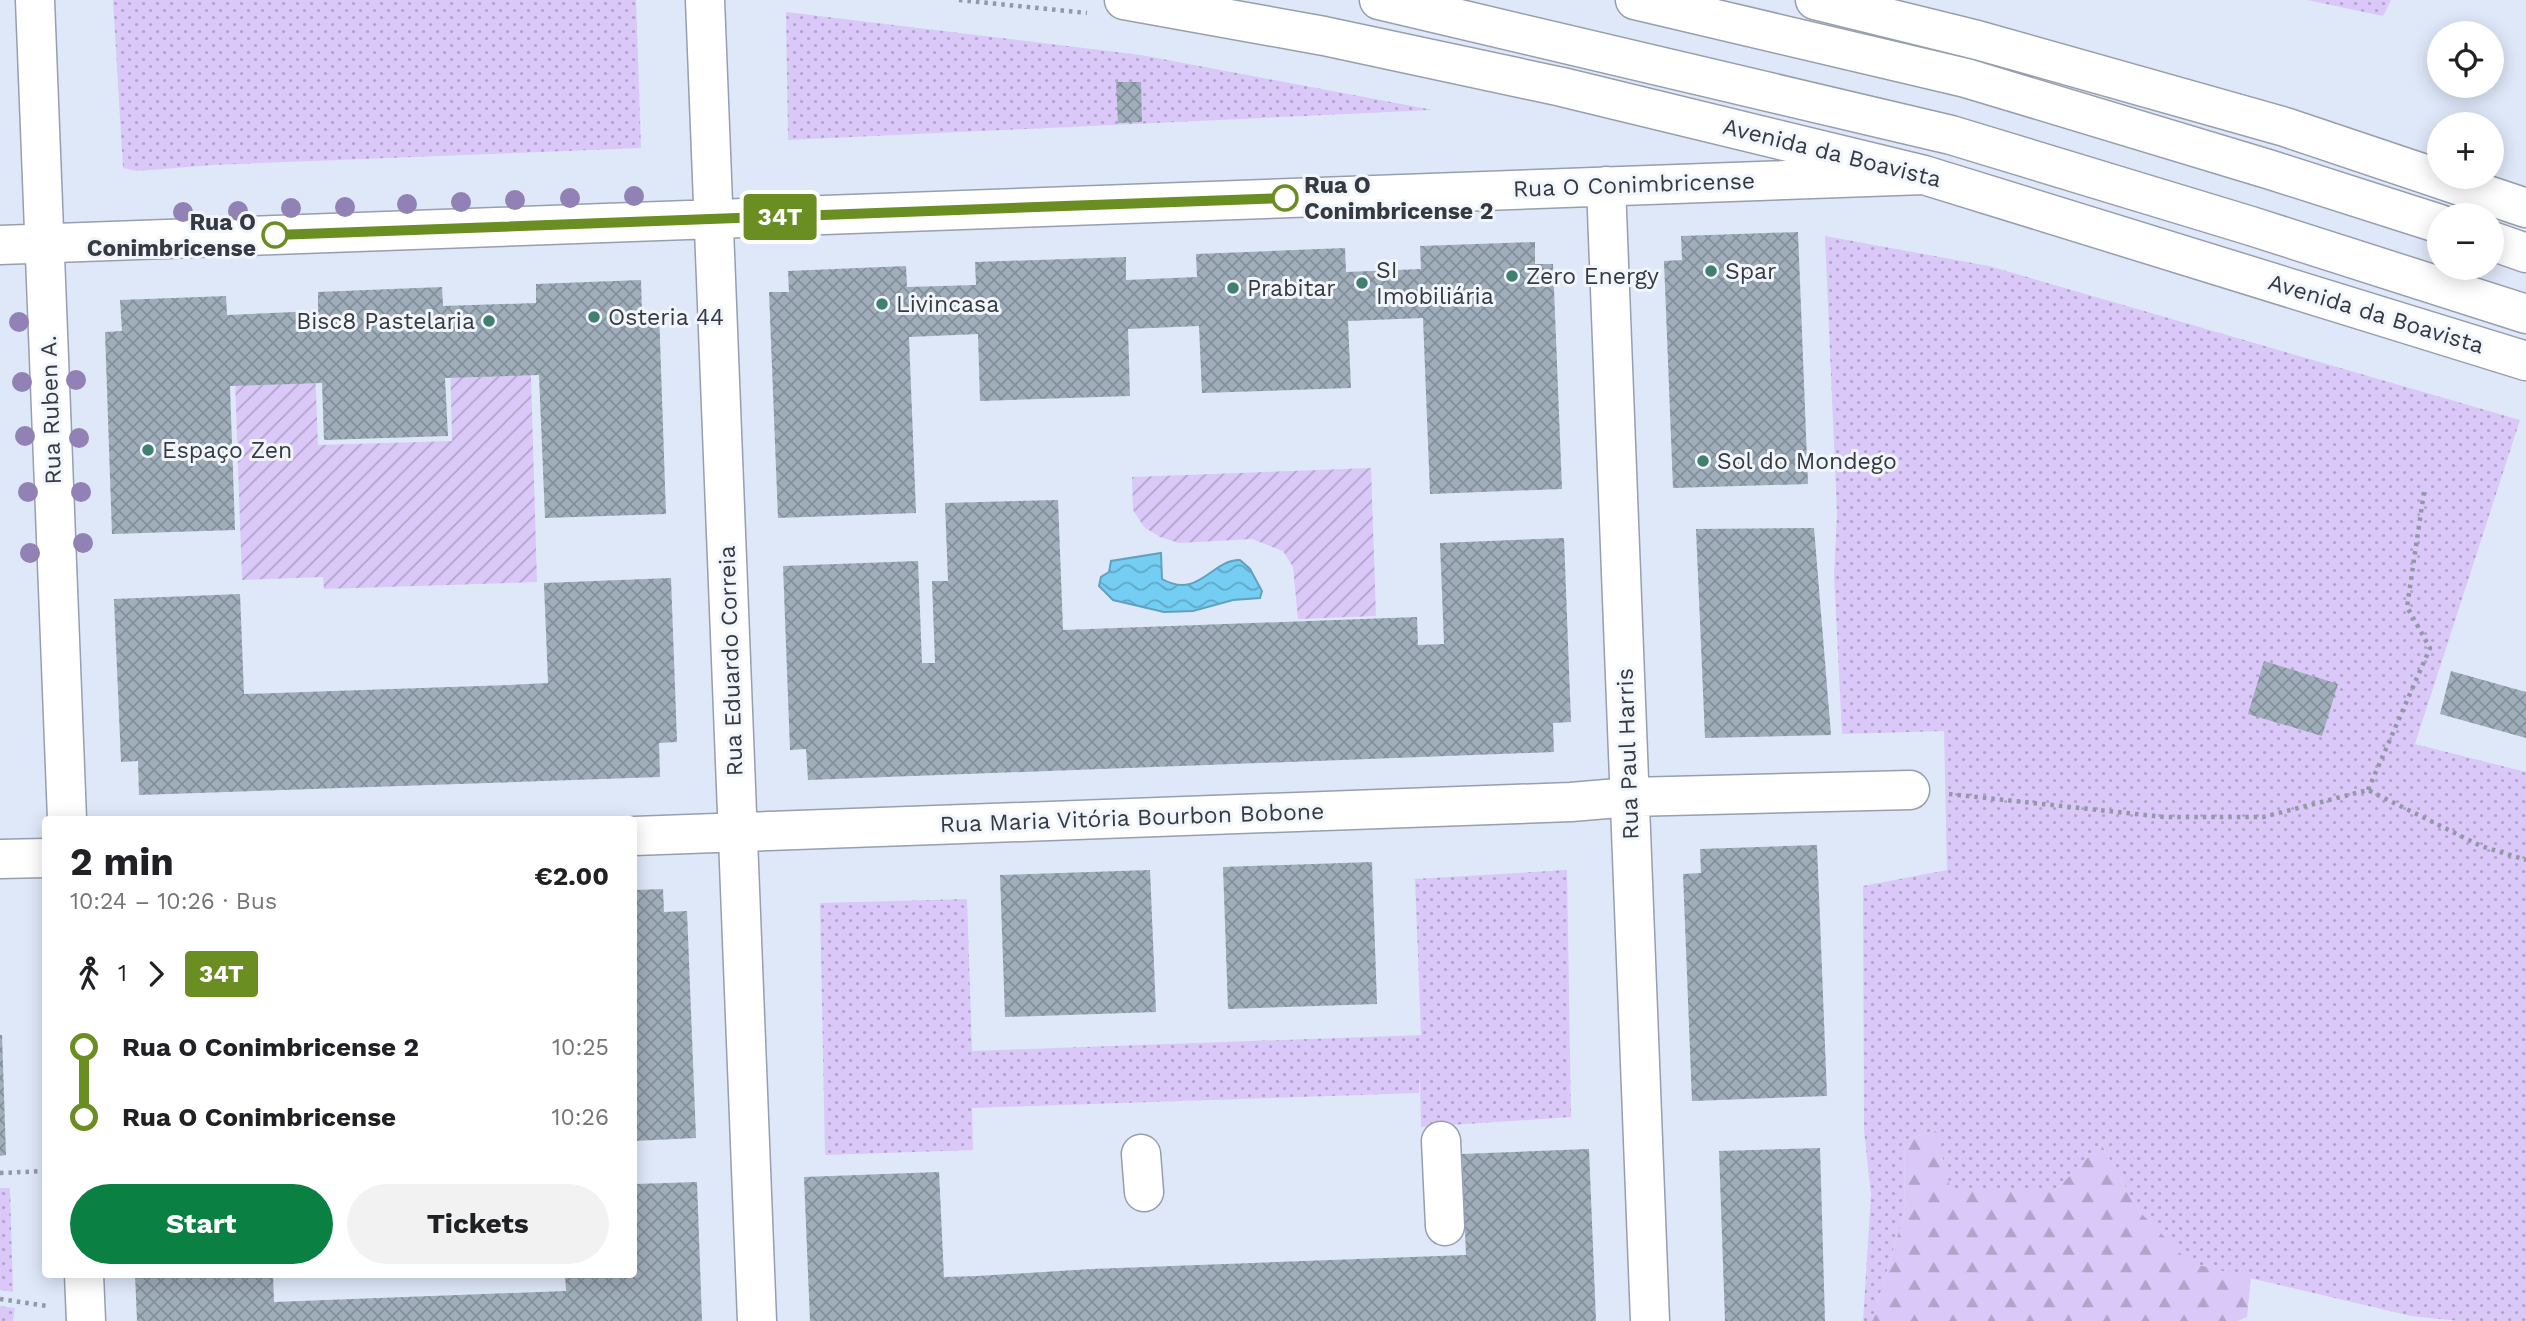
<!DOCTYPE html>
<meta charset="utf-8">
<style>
:root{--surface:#fff;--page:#f2f2f2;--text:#202124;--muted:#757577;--accent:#0b8043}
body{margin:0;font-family:"Work Sans",sans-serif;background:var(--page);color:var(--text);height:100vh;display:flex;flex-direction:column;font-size:26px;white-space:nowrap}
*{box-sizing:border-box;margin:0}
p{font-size:23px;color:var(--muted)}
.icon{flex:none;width:38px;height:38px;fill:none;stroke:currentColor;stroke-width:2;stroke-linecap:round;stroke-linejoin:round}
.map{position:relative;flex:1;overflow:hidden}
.sheet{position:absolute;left:42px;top:816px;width:595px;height:462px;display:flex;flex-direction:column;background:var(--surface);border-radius:7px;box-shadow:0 4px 18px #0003}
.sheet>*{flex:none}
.badge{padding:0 14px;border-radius:5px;font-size:24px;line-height:46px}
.tools{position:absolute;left:2427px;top:21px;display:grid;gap:14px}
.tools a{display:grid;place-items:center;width:77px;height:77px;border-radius:50%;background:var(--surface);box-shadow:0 4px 18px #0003;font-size:35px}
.map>.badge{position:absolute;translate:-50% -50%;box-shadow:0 0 0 4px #fff}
.legs{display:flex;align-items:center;gap:10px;height:77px;padding:0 28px;font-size:23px}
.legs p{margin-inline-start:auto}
.summary{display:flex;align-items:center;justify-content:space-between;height:119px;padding:0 28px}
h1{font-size:38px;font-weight:700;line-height:52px}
.button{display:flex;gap:14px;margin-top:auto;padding:14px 28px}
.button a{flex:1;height:80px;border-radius:42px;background:var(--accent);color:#fff;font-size:28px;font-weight:700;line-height:80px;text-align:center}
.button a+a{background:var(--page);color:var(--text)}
ul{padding:0 28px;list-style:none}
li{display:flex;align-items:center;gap:24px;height:70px;font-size:26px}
li i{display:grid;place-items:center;width:10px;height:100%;margin:0 9px;background:currentColor}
li i::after{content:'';width:18px;height:18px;margin:-9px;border:5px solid;border-radius:50%;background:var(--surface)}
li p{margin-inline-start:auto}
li:first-child i{background:linear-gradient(#0000 50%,currentColor 0)}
li:last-child i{background:linear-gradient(currentColor 50%,#0000 0)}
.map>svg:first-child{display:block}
.grass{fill:url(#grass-dots)}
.forest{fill:url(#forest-firs)}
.garden{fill:url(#garden-furrows)}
.water{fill:url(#water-waves);stroke:#61a1bd;stroke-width:2}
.building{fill:url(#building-cross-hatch)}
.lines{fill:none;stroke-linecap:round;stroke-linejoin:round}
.minor-casing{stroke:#979eae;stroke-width:41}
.highway-casing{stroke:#979eae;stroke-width:41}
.path{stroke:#9298a4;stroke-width:4.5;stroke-dasharray:3.5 5;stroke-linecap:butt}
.minor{stroke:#fff;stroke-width:38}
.highway{stroke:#fff;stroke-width:38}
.tree{fill:#9181b4}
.line-1-casing{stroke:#fff;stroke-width:16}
.line-1{stroke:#6b8e23;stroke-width:10}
.stop-1-dot{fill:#fff;stroke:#6b8e23;stroke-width:3.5}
.poi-dot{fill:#41806e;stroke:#f1f5fc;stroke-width:2.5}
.labels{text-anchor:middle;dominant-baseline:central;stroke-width:6;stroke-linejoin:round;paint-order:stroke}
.street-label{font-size:23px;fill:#363940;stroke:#f1f5fc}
.stop-label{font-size:23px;font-weight:bold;fill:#363940;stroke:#f1f5fc;text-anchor:start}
.poi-label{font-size:23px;fill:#363940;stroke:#f1f5fc;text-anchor:start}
</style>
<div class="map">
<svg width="2526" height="1321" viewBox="0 0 2526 1321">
<defs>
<pattern id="grass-dots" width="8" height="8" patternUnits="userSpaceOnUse" patternTransform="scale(1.75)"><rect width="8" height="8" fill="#dac8f8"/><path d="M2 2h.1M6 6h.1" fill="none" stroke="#b2a3ca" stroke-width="1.8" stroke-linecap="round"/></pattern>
<pattern id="forest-firs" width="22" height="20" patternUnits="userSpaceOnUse" patternTransform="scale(1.75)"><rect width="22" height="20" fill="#dac8f8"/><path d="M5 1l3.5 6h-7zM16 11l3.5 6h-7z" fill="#b2a3ca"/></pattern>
<pattern id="garden-furrows" width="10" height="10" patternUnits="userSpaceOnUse" patternTransform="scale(1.75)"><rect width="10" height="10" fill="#dac8f8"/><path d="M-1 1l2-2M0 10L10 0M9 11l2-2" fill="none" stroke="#b2a3ca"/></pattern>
<pattern id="water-waves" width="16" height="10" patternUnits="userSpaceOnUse" patternTransform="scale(1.75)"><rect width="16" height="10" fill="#74cdf3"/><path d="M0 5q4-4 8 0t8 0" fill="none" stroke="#60a7c6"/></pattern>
<pattern id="building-cross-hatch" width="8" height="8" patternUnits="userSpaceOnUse" patternTransform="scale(1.75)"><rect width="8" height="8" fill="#a0aebb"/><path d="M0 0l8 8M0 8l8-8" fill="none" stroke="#838f99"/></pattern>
</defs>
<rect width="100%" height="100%" fill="#dfe8f9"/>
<path class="grass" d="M113,0H636L641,148L212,165L137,171L123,168Z
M2307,0H2391L2383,16Z
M786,12L1141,55L1433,110L788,140Z
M1825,236L1989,266L2520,420L2415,744L2526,772V1321H2459L2411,1316L2190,1264L2140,1212L2101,1144L2055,1191H1950L1935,1131L1904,1140L1905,1211L1872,1321H1863L1871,1195L1864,1130L1863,886L1947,870L1944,731L1842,734L1834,574L1837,514Z
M1567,870L1571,1117L1421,1127L1420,1073L1419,1093L972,1108L973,1150L825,1155L820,903L967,899L972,1051L1421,1035L1415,879Z
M0,1188H10L13,1292L0,1290Z
M0,1306L15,1308L13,1321H0Z"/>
<path class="forest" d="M1936,1131L1951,1191H2055L2101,1144L2140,1212L2190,1263L2251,1278L2247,1317L2238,1321H1872L1905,1211L1904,1140Z"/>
<path class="garden" d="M529,311L537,582L324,589L323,577L242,580L233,320L313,317L318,445L452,441L449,313Z
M1371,468L1376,616L1298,619L1293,567L1283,551L1252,539L1179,543L1160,537L1144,527L1133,510L1132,477Z"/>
<path class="water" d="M1161,553L1162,579C1199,600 1212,559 1240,560L1250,569L1262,591L1260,598L1233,600L1193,611L1164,612L1113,600L1099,586L1101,577L1109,572L1111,561Z"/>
<path class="building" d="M1116,82H1141L1142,122L1118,123Z
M1798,232L1808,484L1673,488L1664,261L1682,260L1681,236Z
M1535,242V264H1553L1562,489L1430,494L1423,318L1348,321L1351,388L1202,393L1199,326L1128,329L1130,396L980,401L978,334L909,337L916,513L778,518L769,292H789L788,271L906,266L907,287L976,285L975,262L1126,257V280L1197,277L1196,254L1345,248L1346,272L1421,269L1420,246Z
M641,280L642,312L659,311L666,514L545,518L539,375L445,378L448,436L324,440L322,383L230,386L235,530L112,534L105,332L122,331L120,300L226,296L227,315L318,311V292L442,287L443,306L536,303V284Z
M1058,500L1063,630L1417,617L1418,645L1444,644L1440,543L1564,538L1571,722L1553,723L1554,752L808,780L806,749L790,750L783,566L918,561L922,663H935L932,581H948L945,503Z
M1814,528L1831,735L1705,738L1696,529Z
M671,578L677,742L659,743L660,777L139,795L138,761L121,762L114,599L240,594L244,694L509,685L548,683L544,583Z
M2264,661L2338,684L2322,736L2248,714Z
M2451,671L2526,692V738L2440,714Z
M1817,845L1827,1096L1692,1101L1683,874L1701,873L1700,849Z
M1372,862L1377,1004L1228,1009L1223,867Z
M1150,870L1156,1012L1005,1017L1000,875Z
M663,889L664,912L687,911L696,1138L634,1141V890Z
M0,1035H2L6,1155L0,1156Z
M1820,1148L1825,1321H1725L1719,1151Z
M1589,1149L1596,1321H810L804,1177L939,1172L944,1277L977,1276L1092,1269L1466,1255L1462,1154Z
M697,1182L702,1321H137L135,1274H273L274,1302L566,1291L565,1274H634V1184Z"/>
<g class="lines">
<defs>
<path id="minor" d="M35,0L67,819
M705,0L757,1321
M1124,0L1324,36L1562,87L1924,175L2526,361
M1815,0L1977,40L2285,127L2526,208
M1606,186L1650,1321
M0,245L1924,175
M634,836L1571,802L1630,797L1910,790
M0,859L46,858
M1441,1141L1445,1226
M1141,1154L1144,1192
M84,1274L86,1321"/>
<path id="highway" d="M1379,0L1951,135L2251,226L2526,314
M1635,0L1966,78L2271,170L2440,224
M2492,241L2526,253"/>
</defs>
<use href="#minor" class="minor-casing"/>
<use href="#highway" class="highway-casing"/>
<path class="path" d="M959,0L1087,13
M2368,790L2430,648L2407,607L2424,492
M1949,794L2164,817H2263L2368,790L2481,846L2526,860
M0,1173L46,1171
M0,1299L47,1306"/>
<use href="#minor" class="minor"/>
<use href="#highway" class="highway"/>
</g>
<g class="tree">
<circle cx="634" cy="196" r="10"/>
<circle cx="570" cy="198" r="10"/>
<circle cx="515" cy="200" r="10"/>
<circle cx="461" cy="202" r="10"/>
<circle cx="407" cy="204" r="10"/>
<circle cx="345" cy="207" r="10"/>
<circle cx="291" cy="208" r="10"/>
<circle cx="238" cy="211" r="10"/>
<circle cx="183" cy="212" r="10"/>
<circle cx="19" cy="322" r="10"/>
<circle cx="76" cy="380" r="10"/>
<circle cx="22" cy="382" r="10"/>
<circle cx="25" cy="436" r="10"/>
<circle cx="79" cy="438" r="10"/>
<circle cx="28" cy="492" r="10"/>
<circle cx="81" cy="492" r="10"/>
<circle cx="83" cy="543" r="10"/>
<circle cx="30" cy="553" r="10"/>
</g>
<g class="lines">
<defs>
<path id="line-1" d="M275,235L1285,198"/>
</defs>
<use href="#line-1" class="line-1-casing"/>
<use href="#line-1" class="line-1"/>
</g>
<g class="stop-1-dot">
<circle cx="1285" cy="198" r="12"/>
<circle cx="275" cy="235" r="12"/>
</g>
<g class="poi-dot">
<circle cx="1711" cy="271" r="7"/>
<circle cx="1512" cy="276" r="7"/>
<circle cx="1362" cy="283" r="7"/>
<circle cx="1233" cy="288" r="7"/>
<circle cx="882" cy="304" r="7"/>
<circle cx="594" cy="317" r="7"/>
<circle cx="489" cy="321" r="7"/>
<circle cx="148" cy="450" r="7"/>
<circle cx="1703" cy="461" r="7"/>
</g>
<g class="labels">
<g class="street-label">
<text transform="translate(1832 153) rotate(14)">Avenida da Boavista</text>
<text transform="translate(1634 185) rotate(-2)">Rua O Conimbricense</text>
<text transform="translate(2376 314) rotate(17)">Avenida da Boavista</text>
<text transform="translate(51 410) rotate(-92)">Rua Ruben A.</text>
<text transform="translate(731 661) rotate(-92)">Rua Eduardo Correia</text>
<text transform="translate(1628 754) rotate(-92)">Rua Paul Harris</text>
<text transform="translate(1132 818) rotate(-2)">Rua Maria Vitória Bourbon Bobone</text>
</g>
<g class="stop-label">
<text x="1304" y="185">Rua O<tspan x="1304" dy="26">Conimbricense 2</tspan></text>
<text x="256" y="222" text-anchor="end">Rua O<tspan x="256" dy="26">Conimbricense</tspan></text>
</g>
<g class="poi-label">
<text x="1376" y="270">SI<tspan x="1376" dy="26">Imobiliária</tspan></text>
<text x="1725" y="271">Spar</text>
<text x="1526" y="276">Zero Energy</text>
<text x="1247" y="288">Prabitar</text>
<text x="896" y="304">Livincasa</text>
<text x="608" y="317">Osteria 44</text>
<text x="475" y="321" text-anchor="end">Bisc8 Pastelaria</text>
<text x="162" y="450">Espaço Zen</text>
<text x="1717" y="461">Sol do Mondego</text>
</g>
</g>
</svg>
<div class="tools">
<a><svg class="icon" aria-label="locate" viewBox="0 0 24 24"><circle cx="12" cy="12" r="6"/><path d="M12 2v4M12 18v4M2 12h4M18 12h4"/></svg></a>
<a>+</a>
<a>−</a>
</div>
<b class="badge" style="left:780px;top:217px;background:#6b8e23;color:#fff">34T</b>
<section class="sheet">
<div class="summary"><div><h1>2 min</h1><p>10:24 – 10:26 · Bus</p></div><b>€2.00</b></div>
<div class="legs"><svg class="icon" aria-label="walk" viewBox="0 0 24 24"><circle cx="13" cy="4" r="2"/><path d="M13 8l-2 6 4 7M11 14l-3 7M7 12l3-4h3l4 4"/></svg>1<svg class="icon" aria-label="forward" viewBox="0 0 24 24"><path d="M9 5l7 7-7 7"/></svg><b class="badge" style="background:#6b8e23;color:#fff">34T</b></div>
<ul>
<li><i style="color:#6b8e23"></i><b>Rua O Conimbricense 2</b><p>10:25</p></li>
<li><i style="color:#6b8e23"></i><b>Rua O Conimbricense</b><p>10:26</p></li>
</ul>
<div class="button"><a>Start</a><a>Tickets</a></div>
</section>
</div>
